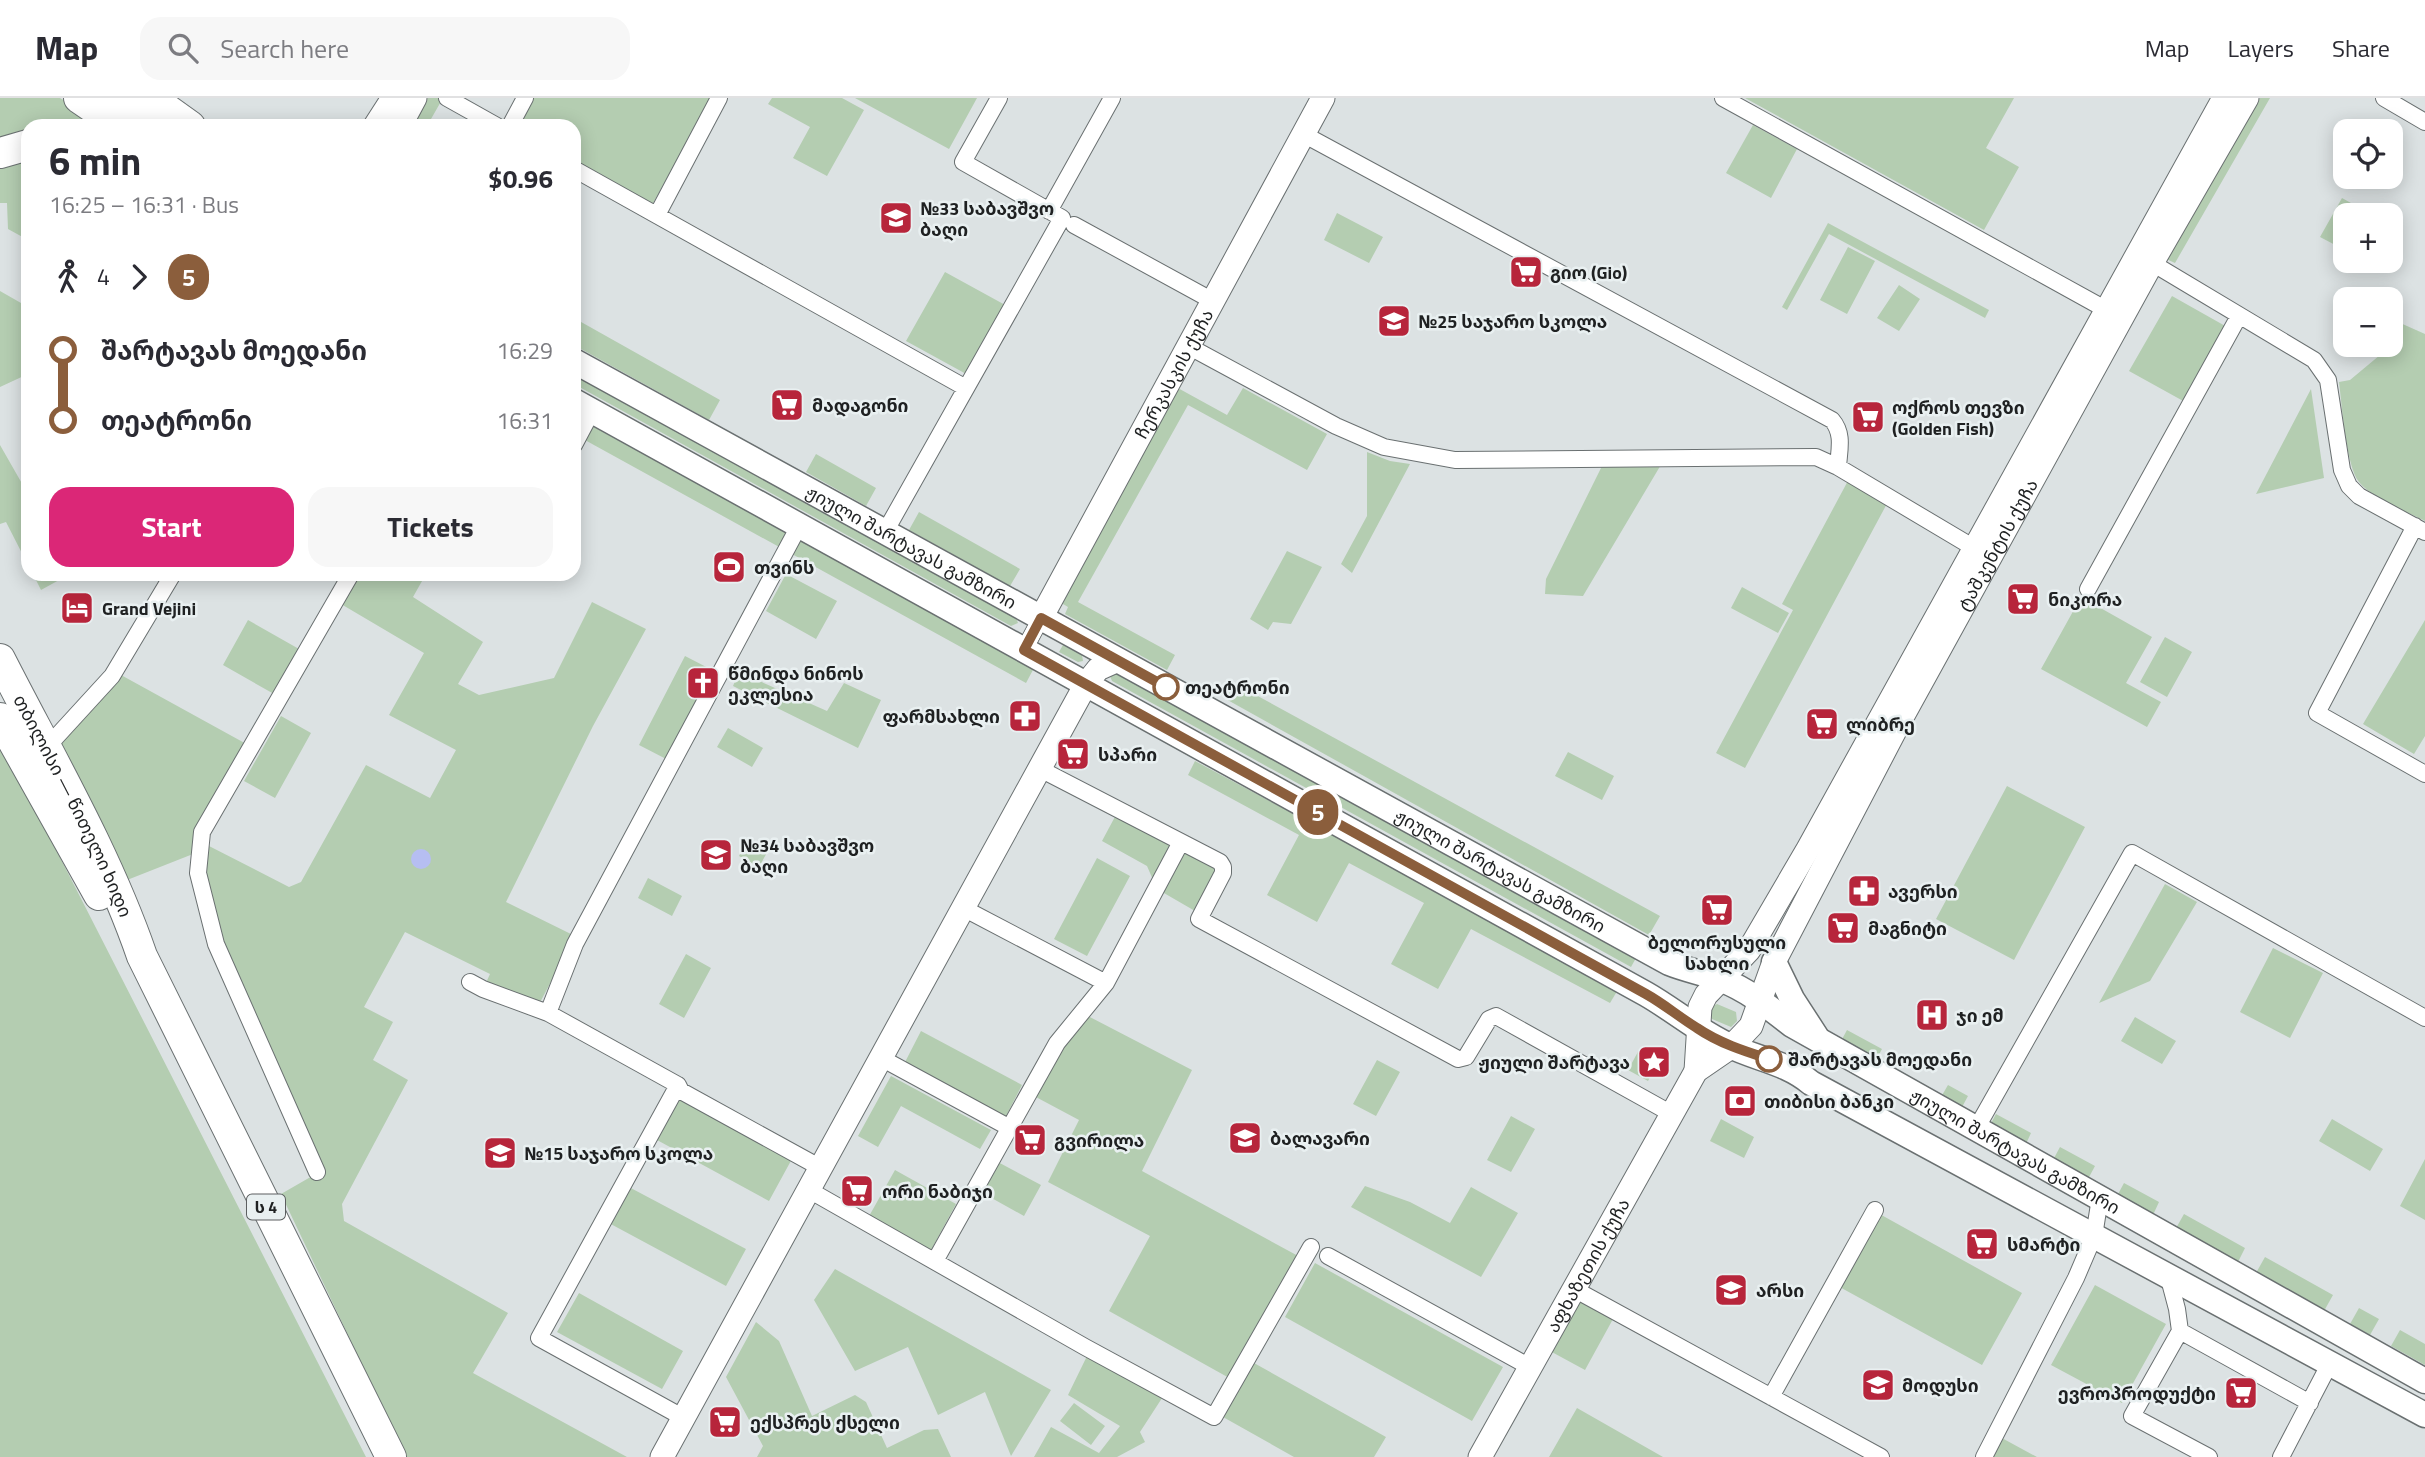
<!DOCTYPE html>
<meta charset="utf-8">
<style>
:root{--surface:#fff;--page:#f7f7f7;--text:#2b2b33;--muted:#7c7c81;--line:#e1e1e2;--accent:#db2777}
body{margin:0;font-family:"Titillium Web","Noto Sans Georgian",sans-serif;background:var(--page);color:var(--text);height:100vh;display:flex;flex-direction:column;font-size:26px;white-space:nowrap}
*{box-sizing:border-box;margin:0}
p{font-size:23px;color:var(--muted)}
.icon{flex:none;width:38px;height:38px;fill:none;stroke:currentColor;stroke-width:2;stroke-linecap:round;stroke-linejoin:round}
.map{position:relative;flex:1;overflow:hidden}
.sheet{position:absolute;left:21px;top:21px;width:560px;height:462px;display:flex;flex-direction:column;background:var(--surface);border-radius:21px;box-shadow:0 4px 18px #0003}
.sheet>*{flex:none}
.badge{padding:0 14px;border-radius:23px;font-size:24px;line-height:46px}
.buttons{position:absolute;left:2333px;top:21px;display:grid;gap:14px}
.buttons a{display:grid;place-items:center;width:70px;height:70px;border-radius:14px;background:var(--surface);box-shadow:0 4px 18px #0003;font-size:35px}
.map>.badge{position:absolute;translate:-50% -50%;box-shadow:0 0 0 4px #fff}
.legs{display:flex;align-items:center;gap:10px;height:77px;padding:0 28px;font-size:23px}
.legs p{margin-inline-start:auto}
.head{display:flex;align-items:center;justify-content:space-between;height:119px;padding:0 28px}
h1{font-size:38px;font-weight:700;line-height:52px}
.action{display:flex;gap:14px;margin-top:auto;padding:14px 28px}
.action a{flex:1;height:80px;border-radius:21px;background:var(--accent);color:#fff;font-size:28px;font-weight:700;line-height:80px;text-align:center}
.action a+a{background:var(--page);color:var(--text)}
ul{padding:0 28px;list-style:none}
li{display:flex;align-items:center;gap:24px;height:70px;font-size:26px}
li i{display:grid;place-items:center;width:10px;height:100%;margin:0 9px;background:currentColor}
li i::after{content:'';width:18px;height:18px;margin:-9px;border:5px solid;border-radius:50%;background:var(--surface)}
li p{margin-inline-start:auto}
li:first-child i{background:linear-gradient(#0000 50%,currentColor 0)}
li:last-child i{background:linear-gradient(currentColor 50%,#0000 0)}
header{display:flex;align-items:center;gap:42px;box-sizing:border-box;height:98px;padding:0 35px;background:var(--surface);border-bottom:2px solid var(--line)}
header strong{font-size:33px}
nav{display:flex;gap:38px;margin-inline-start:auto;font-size:24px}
.search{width:490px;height:63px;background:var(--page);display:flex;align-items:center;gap:18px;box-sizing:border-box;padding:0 24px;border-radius:21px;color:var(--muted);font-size:26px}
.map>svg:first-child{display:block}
.green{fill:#b4cdb1}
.water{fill:#b6bef2}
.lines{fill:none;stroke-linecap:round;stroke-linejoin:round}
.street-casing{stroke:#6a7071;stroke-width:18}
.secondary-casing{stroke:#6a7071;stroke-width:25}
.primary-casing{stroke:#6a7071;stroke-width:27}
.highway-casing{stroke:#6a7071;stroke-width:32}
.street{stroke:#fff;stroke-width:16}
.secondary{stroke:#fff;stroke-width:23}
.primary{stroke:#fff;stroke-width:24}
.highway{stroke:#fff;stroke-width:30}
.line-1-casing{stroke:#fff;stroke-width:16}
.line-1{stroke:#8b5e3c;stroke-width:10}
.stop-1-dot{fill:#fff;stroke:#8b5e3c;stroke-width:3.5}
.labels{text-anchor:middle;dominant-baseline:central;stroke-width:5;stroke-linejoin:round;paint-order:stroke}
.shield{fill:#e9f0f1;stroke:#5c5f60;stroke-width:2}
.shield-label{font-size:16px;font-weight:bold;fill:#1f2122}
.poi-label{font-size:18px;font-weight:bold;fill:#1f2122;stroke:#e9f0f1;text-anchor:start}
.street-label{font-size:18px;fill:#1f2122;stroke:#e9f0f1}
.stop-label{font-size:18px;font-weight:bold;fill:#1f2122;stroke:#e9f0f1;text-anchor:start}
</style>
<header>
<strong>Map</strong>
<div class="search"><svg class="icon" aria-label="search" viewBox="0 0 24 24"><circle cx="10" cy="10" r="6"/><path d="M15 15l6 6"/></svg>Search here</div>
<nav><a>Map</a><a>Layers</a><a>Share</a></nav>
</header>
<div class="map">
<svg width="2425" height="1359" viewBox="0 0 2425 1359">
<rect width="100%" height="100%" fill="#dce2e3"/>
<path class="green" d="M0,0H60L107,28H28V40L0,48Z
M428,0H443L427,28H413Z
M530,0H712L652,107L574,63V28H514Z
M772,0H842L864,12L827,78L793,60L810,29L768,6Z
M855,0H977L949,51Z
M1745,0H2014L1986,50L2019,69L1984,132Z
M2260,0H2270L2175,165L2164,160Z
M1753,27L1797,51L1771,100L1726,75Z
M28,58V142L8,131L7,105H0V67Z
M2342,100L2360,110L2356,117H2345V138L2339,149L2320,139Z
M1337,115L1383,139L1369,165L1324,142Z
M1828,125L1989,212L1985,220L1829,136L1787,212L1782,209Z
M1848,149L1875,163L1847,216L1820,202Z
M945,174L1007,208L968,277L906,243Z
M1899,187L1920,201L1899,233L1877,220Z
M0,193L28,209V276L0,289Z
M2172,198L2227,229L2185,304L2129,273Z
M574,220L720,302L709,322L574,247Z
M2398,224L2425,236V423C2407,414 2372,400 2359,384C2346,368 2342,307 2339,284L2350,282L2392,247Z
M574,276L1016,520L1018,525L1011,528L574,286Z
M1176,289L1227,317L1243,290L1327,336L1307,372L1188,307L1078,504L1175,557L1167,572L1065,516L1068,509L1058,503Z
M2311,291L2324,380L2256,396Z
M574,318L1034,570L1026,585L574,336Z
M0,347L28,396V467L6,424L0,426Z
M1367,354L1390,363L1410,366L1352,475L1341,466L1367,418Z
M816,356L876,390L866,408L806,374Z
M1662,365L1583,498L1545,496L1546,481L1603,366Z
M1850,379L1890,400L1745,670L1716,655L1793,512L1782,506Z
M919,414L1020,471L1010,488L909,432Z
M1287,453L1322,469L1291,526L1273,524L1268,532L1250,521Z
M33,476H70L41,492Z
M359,476H426L413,499L483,544L458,586L479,597L554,580L592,504L646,531L593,628L506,804L575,838L535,914L485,887L490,876L405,834L364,909L393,924L373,962L408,982L342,1106L344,1123L508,1215L473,1275L627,1359H406L281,1096L314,1077L213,848L193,756L122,784L58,647L121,577L250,648L194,756L209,748L289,789L301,784L366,667L430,700L456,652L389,617L424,555L341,506Z
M786,476L837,503L816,541L766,513Z
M1742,489L1789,515L1778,535L1731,510Z
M2081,499L2152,539L2126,585L2161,604L2147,629L2041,571Z
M248,522L299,551L274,596L223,567Z
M2425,522V638L2414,656L2363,626Z
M2165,539L2192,554L2167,599L2140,584Z
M1063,547L1082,557L1083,563L1078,564L1059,554Z
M685,558L716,574L670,663L639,647Z
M739,574L827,613L844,585L881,602L858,650L733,588Z
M1114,575L1117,576L1636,860L1631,869L1112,583L1110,578Z
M1234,585L1660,818L1649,837L1224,600Z
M281,618L311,635L275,700L244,683Z
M728,630L763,650L752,669L717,649Z
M0,651L7,657L46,732L366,1359H0Z
M1568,654L1614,678L1602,702L1555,678Z
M1195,663L1619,890L1610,905L1471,831L1438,891L1391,866L1424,805L1349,765L1317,824L1267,797L1299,737L1188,677Z
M2007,688L2085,729L2014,862L1936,821Z
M1117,715L1213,764L1216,774L1195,813L1157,791L1147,768L1102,743Z
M749,740L769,751L759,769L739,758Z
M1097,760L1130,778L1087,858L1054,841Z
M648,780L682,798L672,818L638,800Z
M2165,786L2197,804L2150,883L2099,905Z
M2273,850L2323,875L2290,940L2240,914Z
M686,856L711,870L684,920L659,906Z
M1717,906L1736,914L1737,923L1731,929L1712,921L1709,916L1713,908Z
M1086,917L1192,972L1142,1073L1300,1159L1231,1281L1109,1213L1150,1138L1048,1084L1079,1022L1034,998L1062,946Z
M2135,919L2176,943L2162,966L2121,943Z
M1847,932L1882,951L1875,964L1840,945Z
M921,933L1022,987L1004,1022L903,968Z
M1639,952L1659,962L1648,983L1628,972Z
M1377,962L1400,974L1376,1018L1353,1006Z
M891,978L991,1032L980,1051L901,1008L878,1049L858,1038Z
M1948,987L1968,998L1961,1011L1941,999Z
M681,998L793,1059L769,1103L657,1042Z
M1996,1016L2031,1035L2025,1048L1989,1029Z
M1511,1018L1535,1031L1511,1074L1487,1062Z
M1721,1021L1754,1039L1744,1060L1710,1043Z
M2332,1021L2383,1051L2370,1073L2319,1043Z
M2060,1049L2095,1068L2088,1081L2053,1062Z
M2425,1061V1122L2400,1108Z
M996,1063L1041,1087L1024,1118L979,1093Z
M895,1072L956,1106L930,1154L868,1120Z
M2124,1085L2159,1104L2153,1117L2117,1098Z
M627,1088L746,1151L726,1188L607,1124Z
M1365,1088L1410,1104L1450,1125L1471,1089L1518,1115L1481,1179L1351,1109Z
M1876,1114L2022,1195L1982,1267L1836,1187Z
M2184,1116L2245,1150L2237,1166L2175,1132Z
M2265,1159L2333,1197L2324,1213L2256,1175Z
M1315,1165L1503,1269L1472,1323L1285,1219Z
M835,1171L1051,1292L1011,1358L985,1294L938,1317L908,1249L855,1273L814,1202Z
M2095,1187L2166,1226L2122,1305L2051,1267Z
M579,1195L683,1253L662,1291L557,1234Z
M1577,1202L1613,1221L1585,1272L1550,1253Z
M2359,1210L2379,1221L2370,1237L2350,1226Z
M756,1224L779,1243L812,1318L855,1297L866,1304L887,1350L924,1332L938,1331L951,1359H757L763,1348L726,1279Z
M2400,1232L2425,1246V1267L2391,1248Z
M1088,1256L1164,1297L1140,1334L1145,1344L1117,1359H1034L1051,1329L1099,1355L1120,1328L1068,1297Z
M1254,1265L1386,1339L1374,1359H1294L1223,1319Z
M1074,1305L1105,1328L1091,1347L1060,1323Z
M1577,1310L1663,1359H1549Z
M2000,1339L2037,1359H1990Z"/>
<path class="water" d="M411 761a10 10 0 1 1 20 0a10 10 0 1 1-20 0Z"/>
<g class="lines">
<defs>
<path id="street" d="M447,0L497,28
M1723,0L2105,211
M2384,0L2425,24
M510,28L525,0
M1303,36L1832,322C1844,336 1839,352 1838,369
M574,71L966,290
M1049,113L1112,0
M657,117L719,0
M1074,127L1213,203
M2152,165L2314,262L2328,282L2342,372L2349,388L2359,398L2425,434
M1188,248L1336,328L1384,349L1455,362L1816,359L1838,369L1981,454
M574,347L592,313
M2415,428L2317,615L2425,676
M885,434L1062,120L963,64L999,0
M2088,491L2239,218
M1024,552L1041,520
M47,649L112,578L173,476
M1040,671L1220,764L1223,769V775L1199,821L1458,961L1466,959L1489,921L1496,918L1672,1016
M963,810L1106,885
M470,884L483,891L548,915L678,987L681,993L821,1070
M548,915L575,846L799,428
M881,960L1010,1030
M678,987L539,1240L684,1320
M1976,1031L2132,755L2425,920
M317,1074L216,846L198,775L202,734L351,476
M809,1092L1085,1249L1214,1319L1311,1149
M1328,1158L1530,1269
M935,1163L1057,945L1106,885L1181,744
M2168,1177L2177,1211L2180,1233L2310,1305
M1574,1191L1881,1359
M2180,1233L2132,1318L2209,1359
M1771,1299L1875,1112
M1984,1359L2076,1180L2094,1138L2100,1100
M2281,1359L2330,1265"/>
<g id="secondary">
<path d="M375,28L393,0"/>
<path d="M400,28L415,0"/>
<path id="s1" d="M1041,520L1323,0"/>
<path d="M1696,973L1700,909L1706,897L1749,852L1808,751L2224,0"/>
<path d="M662,1359L1086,586L1098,571L1118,562"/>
<path id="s2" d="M1480,1359L1696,973L1731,949L1751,928L1774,864L1900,623L2152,165L2247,0"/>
</g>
<g id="primary">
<path id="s3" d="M574,263L1669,865C1686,872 1704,875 1722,882C1748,892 1770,910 1792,927L2425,1283"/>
<path d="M574,303L1646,896C1674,912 1698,933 1728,947C1756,961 1786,964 1811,985L2425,1317"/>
<path d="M1774,864L1792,901L1816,938"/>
</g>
<g id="highway">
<path d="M79,0L120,28"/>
<path d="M110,0L154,28"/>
<path d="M151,0L190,28"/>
<path d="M0,55L28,47"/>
<path id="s4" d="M0,561C50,659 106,754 142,858L391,1359"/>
<path d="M0,620L99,797"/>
</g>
</defs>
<use href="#street" class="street-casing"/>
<use href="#secondary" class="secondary-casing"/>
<use href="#primary" class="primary-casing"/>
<use href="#highway" class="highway-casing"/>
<use href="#street" class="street"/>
<use href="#secondary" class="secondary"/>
<use href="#primary" class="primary"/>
<use href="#highway" class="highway"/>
</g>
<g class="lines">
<defs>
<path id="line-1" d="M1166,589L1041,520L1024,552L1646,896C1664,906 1679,919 1697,930C1719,945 1744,953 1769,961"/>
</defs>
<use href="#line-1" class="line-1-casing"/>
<use href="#line-1" class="line-1"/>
</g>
<defs>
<symbol id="school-square" viewBox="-11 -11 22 22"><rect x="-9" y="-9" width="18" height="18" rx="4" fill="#b7253b" stroke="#e9f0f1"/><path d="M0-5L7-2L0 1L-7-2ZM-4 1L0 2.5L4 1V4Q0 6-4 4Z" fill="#fff"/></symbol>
<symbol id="supermarket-square" viewBox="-11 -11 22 22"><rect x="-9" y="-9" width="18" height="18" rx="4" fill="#b7253b" stroke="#e9f0f1"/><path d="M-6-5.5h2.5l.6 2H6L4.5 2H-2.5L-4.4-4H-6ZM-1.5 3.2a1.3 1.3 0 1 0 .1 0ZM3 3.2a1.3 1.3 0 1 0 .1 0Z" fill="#fff"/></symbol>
<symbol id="stadium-square" viewBox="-11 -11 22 22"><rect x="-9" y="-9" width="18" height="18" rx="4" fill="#b7253b" stroke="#e9f0f1"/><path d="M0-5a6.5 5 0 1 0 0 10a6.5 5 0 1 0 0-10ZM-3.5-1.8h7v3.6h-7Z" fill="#fff"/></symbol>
<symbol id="hotel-square" viewBox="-11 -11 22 22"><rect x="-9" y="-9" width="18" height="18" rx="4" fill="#b7253b" stroke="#e9f0f1"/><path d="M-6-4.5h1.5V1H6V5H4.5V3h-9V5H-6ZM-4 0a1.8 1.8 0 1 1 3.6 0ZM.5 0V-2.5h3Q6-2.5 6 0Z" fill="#fff"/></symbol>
<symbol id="church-square" viewBox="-11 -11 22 22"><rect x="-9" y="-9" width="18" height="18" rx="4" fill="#b7253b" stroke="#e9f0f1"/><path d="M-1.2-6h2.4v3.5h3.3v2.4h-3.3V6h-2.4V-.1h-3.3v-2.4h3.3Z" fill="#fff"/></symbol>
<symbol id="pharmacy-square" viewBox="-11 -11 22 22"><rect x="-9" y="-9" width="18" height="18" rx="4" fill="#b7253b" stroke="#e9f0f1"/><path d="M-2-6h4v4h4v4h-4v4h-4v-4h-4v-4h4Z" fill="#fff"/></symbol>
<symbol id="hospital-square" viewBox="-11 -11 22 22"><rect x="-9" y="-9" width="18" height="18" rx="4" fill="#b7253b" stroke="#e9f0f1"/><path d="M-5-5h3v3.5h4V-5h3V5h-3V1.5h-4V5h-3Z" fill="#fff"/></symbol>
<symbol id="sight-square" viewBox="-11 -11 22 22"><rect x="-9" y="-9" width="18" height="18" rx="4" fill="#b7253b" stroke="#e9f0f1"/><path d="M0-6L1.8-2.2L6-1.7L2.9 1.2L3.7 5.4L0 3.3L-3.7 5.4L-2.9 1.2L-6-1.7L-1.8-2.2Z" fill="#fff"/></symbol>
<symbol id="bank-square" viewBox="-11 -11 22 22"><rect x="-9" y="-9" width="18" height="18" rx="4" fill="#b7253b" stroke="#e9f0f1"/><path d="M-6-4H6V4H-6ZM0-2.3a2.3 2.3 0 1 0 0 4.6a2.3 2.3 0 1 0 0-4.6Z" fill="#fff"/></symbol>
<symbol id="university-square" viewBox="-11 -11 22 22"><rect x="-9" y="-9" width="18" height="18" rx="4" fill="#b7253b" stroke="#e9f0f1"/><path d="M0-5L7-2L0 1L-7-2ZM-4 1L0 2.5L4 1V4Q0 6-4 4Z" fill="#fff"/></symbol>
</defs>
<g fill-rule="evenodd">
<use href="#school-square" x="877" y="101" width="38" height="38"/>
<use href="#supermarket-square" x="1507" y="155" width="38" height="38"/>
<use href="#school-square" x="1375" y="204" width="38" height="38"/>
<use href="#supermarket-square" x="768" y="288" width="38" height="38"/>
<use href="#supermarket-square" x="1849" y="300" width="38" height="38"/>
<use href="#stadium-square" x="710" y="450" width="38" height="38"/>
<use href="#supermarket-square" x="2004" y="482" width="38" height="38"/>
<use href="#hotel-square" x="58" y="491" width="38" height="38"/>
<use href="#church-square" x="684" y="566" width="38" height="38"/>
<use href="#pharmacy-square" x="1006" y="599" width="38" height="38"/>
<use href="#supermarket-square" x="1803" y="607" width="38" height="38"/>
<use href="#supermarket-square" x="1054" y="637" width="38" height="38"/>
<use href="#school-square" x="697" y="738" width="38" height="38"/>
<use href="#pharmacy-square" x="1845" y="774" width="38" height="38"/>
<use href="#supermarket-square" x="1698" y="793" width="38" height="38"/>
<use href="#supermarket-square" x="1824" y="811" width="38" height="38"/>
<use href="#hospital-square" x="1913" y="898" width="38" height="38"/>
<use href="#sight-square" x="1635" y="945" width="38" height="38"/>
<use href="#bank-square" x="1721" y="984" width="38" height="38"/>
<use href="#school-square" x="1226" y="1021" width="38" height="38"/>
<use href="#supermarket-square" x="1011" y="1023" width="38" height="38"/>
<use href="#school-square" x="481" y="1036" width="38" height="38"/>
<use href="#supermarket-square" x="838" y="1074" width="38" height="38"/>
<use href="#supermarket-square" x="1963" y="1127" width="38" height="38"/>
<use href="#university-square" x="1712" y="1173" width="38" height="38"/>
<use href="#university-square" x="1859" y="1268" width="38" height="38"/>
<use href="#supermarket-square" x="2222" y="1276" width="38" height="38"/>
<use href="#supermarket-square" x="706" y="1305" width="38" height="38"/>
</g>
<g class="stop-1-dot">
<circle cx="1166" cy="589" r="12"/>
<circle cx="1769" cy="961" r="12"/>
</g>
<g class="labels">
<rect class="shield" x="247" y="1096.5" width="38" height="25" rx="5"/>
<g class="shield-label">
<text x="266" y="1109">ს 4</text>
</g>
<g class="poi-label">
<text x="920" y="110">№33 საბავშვო<tspan x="920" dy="21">ბაღი</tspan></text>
<text x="1550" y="174">გიო (Gio)</text>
<text x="1418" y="223">№25 საჯარო სკოლა</text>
<text x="812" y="307">მადაგონი</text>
<text x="1892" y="309">ოქროს თევზი<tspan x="1892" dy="21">(Golden Fish)</tspan></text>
<text x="754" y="469">თვინს</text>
<text x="2048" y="501">ნიკორა</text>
<text x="102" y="510">Grand Vejini</text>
<text x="728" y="575">წმინდა ნინოს<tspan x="728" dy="21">ეკლესია</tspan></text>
<text x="1000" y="618" text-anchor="end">ფარმსახლი</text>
<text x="1846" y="626">ლიბრე</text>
<text x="1098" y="656">სპარი</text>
<text x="740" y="747">№34 საბავშვო<tspan x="740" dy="21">ბაღი</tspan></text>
<text x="1888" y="793">ავერსი</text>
<text x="1868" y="830">მაგნიტი</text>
<text x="1717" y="844" text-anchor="middle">ბელორუსული<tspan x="1717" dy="21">სახლი</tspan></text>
<text x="1956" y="917">ჯი ემ</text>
<text x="1630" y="964" text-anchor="end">ჟიული შარტავა</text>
<text x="1764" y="1003">თიბისი ბანკი</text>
<text x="1270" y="1040">ბალავარი</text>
<text x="1054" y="1042">გვირილა</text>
<text x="524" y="1055">№15 საჯარო სკოლა</text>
<text x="882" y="1093">ორი ნაბიჯი</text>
<text x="2007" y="1146">სმარტი</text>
<text x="1756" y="1192">არსი</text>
<text x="1902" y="1287">მოდუსი</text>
<text x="2216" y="1295" text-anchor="end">ევროპროდუქტი</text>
<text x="750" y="1324">ექსპრეს ქსელი</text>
</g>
<g class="street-label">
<text stroke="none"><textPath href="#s1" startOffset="278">ჩერკასკის ქუჩა</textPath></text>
<text stroke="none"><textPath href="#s2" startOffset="1055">ტაშკენტის ქუჩა</textPath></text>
<text stroke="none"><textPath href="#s3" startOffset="385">ჟიული შარტავას გამზირი</textPath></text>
<text stroke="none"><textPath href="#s4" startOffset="164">თბილისი — წითელი ხიდი</textPath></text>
<text stroke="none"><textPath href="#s3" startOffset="1057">ჟიული შარტავას გამზირი</textPath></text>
<text stroke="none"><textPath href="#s3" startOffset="1645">ჟიული შარტავას გამზირი</textPath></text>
<text stroke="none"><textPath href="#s2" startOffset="220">აფხაზეთის ქუჩა</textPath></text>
</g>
<g class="stop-label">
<text x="1185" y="589">თეატრონი</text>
<text x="1788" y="961">შარტავას მოედანი</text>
</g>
</g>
</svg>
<div class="buttons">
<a><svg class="icon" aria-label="locate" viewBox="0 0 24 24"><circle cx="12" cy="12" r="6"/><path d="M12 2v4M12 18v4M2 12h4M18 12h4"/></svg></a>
<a>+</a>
<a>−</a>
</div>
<b class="badge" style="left:1318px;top:714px;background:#8b5e3c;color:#fff">5</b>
<section class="sheet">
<div class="head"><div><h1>6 min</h1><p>16:25 – 16:31 · Bus</p></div><b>$0.96</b></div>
<div class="legs"><svg class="icon" aria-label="walk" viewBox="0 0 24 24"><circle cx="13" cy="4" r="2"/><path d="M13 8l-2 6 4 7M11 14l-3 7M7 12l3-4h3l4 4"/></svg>4<svg class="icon" aria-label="forward" viewBox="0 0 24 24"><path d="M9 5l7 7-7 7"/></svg><b class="badge" style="background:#8b5e3c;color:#fff">5</b></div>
<ul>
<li><i style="color:#8b5e3c"></i><b>შარტავას მოედანი</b><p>16:29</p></li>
<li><i style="color:#8b5e3c"></i><b>თეატრონი</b><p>16:31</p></li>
</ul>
<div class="action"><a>Start</a><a>Tickets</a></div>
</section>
</div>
